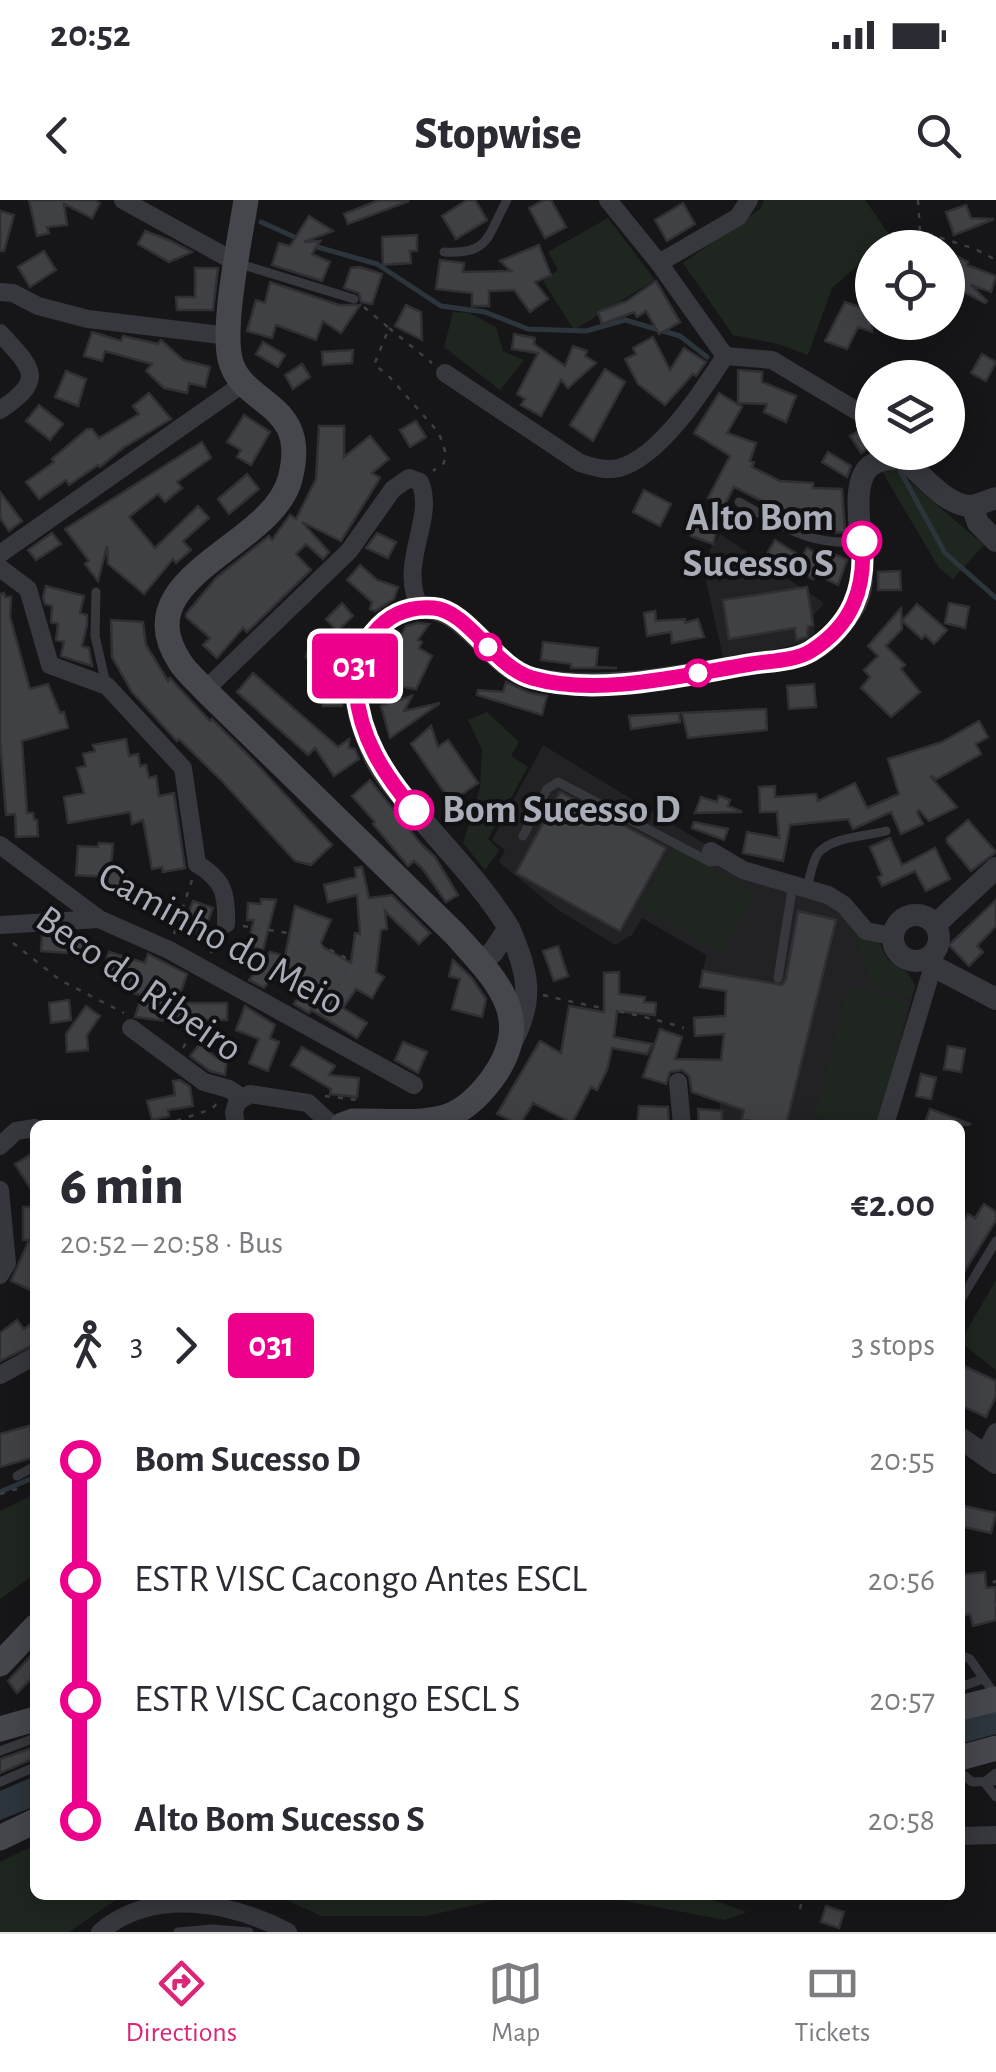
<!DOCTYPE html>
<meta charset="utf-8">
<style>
:root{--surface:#fff;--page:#f7f7f7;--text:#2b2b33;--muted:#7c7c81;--line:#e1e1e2;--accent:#db2777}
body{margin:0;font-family:"Alegreya Sans",sans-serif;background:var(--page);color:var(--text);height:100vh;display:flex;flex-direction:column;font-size:38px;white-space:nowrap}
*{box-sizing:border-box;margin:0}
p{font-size:32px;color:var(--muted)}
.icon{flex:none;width:55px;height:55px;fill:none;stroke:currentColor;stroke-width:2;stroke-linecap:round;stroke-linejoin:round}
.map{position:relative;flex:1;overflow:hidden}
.drawer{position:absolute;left:30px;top:920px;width:935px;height:780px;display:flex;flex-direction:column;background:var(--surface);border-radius:15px;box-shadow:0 5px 25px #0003}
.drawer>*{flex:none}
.badge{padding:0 20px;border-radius:8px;font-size:35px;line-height:65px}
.controls{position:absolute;left:855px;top:30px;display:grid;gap:20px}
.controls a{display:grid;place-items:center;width:110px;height:110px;border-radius:50%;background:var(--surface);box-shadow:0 5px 25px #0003;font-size:50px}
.map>.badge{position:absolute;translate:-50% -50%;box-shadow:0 0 0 5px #fff}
.legs{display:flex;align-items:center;gap:15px;height:110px;padding:0 30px;font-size:32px}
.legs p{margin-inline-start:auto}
.head{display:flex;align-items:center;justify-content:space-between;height:170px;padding:0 30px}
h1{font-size:55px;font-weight:800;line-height:75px}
ul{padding:0 30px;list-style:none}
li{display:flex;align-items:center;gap:35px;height:120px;font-size:38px}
li i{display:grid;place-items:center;width:15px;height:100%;margin:0 12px;background:currentColor}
li i::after{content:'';width:25px;height:25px;margin:-12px;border:8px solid;border-radius:50%;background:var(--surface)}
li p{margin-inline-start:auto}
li:first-child i{background:linear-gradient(#0000 50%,currentColor 0)}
li:last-child i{background:linear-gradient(currentColor 50%,#0000 0)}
.status{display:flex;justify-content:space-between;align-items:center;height:70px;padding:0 50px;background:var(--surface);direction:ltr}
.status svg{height:28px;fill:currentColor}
header{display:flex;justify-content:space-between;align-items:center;height:130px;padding:0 30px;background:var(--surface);font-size:45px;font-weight:800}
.tab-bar{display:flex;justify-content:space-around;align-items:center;height:140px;border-top:2px solid var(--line);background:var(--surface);font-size:28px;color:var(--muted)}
.tab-bar a{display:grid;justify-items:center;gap:5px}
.tab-bar .selected{color:var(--accent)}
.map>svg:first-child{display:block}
.built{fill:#222225}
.green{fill:#1e261f}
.water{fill:#2c353c}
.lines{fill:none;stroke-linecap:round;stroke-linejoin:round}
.stream{stroke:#2c353c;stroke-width:5}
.building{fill:#404145;stroke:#303034;stroke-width:2.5}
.path{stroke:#3d3f44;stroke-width:2.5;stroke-dasharray:5 8;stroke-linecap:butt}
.service{stroke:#37383d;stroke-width:9}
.minor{stroke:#37383d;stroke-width:18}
.tertiary{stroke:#37383d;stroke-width:22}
.secondary{stroke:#45474d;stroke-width:25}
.line-1-casing{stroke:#fff;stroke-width:22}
.line-1{stroke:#ec008c;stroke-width:15}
.stop-1-dot{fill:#fff;stroke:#ec008c;stroke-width:5}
.labels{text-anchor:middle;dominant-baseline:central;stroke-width:8;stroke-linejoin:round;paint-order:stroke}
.stop-label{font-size:40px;font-weight:bold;fill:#a8adb8;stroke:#111113;text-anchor:end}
.street-label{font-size:40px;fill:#a8adb8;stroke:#111113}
</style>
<div class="status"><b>20:52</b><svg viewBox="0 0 49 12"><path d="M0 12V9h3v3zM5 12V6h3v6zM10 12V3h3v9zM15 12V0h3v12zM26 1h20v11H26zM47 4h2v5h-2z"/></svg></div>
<header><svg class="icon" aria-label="back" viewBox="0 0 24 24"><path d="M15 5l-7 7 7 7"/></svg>Stopwise<svg class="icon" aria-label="search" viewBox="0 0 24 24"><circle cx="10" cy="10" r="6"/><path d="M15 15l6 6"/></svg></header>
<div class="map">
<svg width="996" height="1732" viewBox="0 0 996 1732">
<rect width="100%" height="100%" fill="#161618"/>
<path class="built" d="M720,334L824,403L814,415L815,440L724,461L702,363Z
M543,545L703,643L782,686L823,698L879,741L887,759L908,773L915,786L879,925H719L726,792L700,787L706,755L642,718L632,735L615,745L555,708L499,662L505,650L492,640Z"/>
<path class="green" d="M764,0H865L891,37L879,47L872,48V53L832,88L808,155L778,144L733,135L683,63L760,9Z
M608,18L655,80L574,130L543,81L558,70L548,52Z
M453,112L469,113L496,127L503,151L524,160L500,190L444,147Z
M880,268L896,270L984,345L953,379L939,368Z
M487,512L519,542L511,556L528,567L488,639L499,650L485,670L463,643L480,588L482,550L468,520Z
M674,646L755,694L721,753L639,705Z
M850,726L879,741L887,759L908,773L915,786L912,798L872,787Z
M847,787L908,802L879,925H843L815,915Z
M996,1080V1170L960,1142Z
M35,1294V1374L0,1399V1311Z
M35,1645V1695H123L69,1732H0V1662Z
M268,1695H516L427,1716H321L283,1698Z
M594,1695H699L747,1712L725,1720Z"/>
<path class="water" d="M996,1511V1534L960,1544V1520Z
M35,1576V1606L0,1620V1591Z"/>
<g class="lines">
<path class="stream" d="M261,22L299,39
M314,46L377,64L441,106L485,112L528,129L586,131L625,120L680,136L707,157
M898,267L945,353L996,398
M0,1292L35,1277"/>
</g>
<path class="building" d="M29,0H94L100,3L92,18L64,4L67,25L47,27L49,33L37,36Z
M379,0L409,1L348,24L344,14Z
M467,0H475L487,20L456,39L442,16Z
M544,0H551L566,27L545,38L529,8Z
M683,3L695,24L667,41L655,20Z
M966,5L971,18L994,19L954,35L946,12Z
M0,11L14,15L4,51H0Z
M309,16L333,31L304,42L320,41L312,54L330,62L322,81L272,65L279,43L290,46Z
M145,31L171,41L192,52L169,62L138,44Z
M417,35V51H410L411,63L383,65L382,37Z
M539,45L551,75L535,82L548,99L530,112L514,90L489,91V106H472V93L436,89L440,60L464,63L463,72L511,71L500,61Z
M44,51L56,70L30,87L18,67Z
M951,53L968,62L967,65L996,76L991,92L971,85L987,101L985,103L948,84V62L958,72Z
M360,67L382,74L372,104L361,102L359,93L344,88L351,68Z
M195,68H218L213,110H177L176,97H195Z
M656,81L680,122L659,134L646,111L637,117L634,112L602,124L598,112L627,101Z
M270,82L339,105H360L341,133L323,121L316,140L276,125L272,138L247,131L256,100L265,103Z
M845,102L872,111V132L858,127L847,149L825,141Z
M406,105L421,112L422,140L395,126Z
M92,132L121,141L123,136L158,144L161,140L183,160L210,167L205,187L189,183L187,193L164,188L146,171L152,164L105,151L102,161L84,156Z
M514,134L535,138L534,144L565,166L573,146L587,151L585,156L596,163L568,188L561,180L541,216L521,205L525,199L517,194L538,153L512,149Z
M653,137L670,170L684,148L706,162L696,176L693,174L665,205L638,184L625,159L636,154L633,148Z
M263,142L285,155L278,167L256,154Z
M353,150L352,163L323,165L322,152Z
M982,154L996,162L986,181L971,173Z
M302,164L310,177L293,189L285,175Z
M605,169L625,182L593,241L570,225Z
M738,170L762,172V182L796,196L786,222L764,212L767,204L738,203Z
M66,171L86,179L78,206L55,197Z
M149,193L171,219L123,248L100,267L98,265L69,285L66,280L39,299L26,282L54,262L52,259L87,229H92L99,238L139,214L133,206Z
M719,193L742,207L727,233L756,243L750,261L754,262L752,267L780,281L813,283V288L842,289L845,332L827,333L825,311L798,309L794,317L734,287L724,306L708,298L730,256L694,233Z
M39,205L63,224L50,240L26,221Z
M244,215L270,232L251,265L237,257L241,250L227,242Z
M416,221L426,237L410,247L400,230Z
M319,226H344V257L370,236L389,259L372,273L380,278L341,341L302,322L329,352L323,359L306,344L296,354L311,370L247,432L243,428L217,458L203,445L210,438L186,417V414L217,377L269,336L272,340L290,315L296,319L316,279Z
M862,229L872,232V246L861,253L850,236Z
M202,242L211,258L177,282L182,288L165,302L158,294L129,317L155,348L198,306L209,318L183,341L191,350L176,363L173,359L144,394L108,364L107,346L98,381L85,364L89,361L65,329Z
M828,252L851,266L847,277L822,262Z
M247,274L259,289L229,314L218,299Z
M644,290L671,304L660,326L633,312Z
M0,292L22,321L9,331L0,318Z
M698,316L718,324L713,344L691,336Z
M52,333L61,344L36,360L28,350Z
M377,333L396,342L388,358L366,348Z
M775,340L802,357L807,348L829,361L832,353L847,360L838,385L816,374L813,379L785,363L782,368L765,357Z
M360,365L377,380L398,387L394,399L375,411L370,409L372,402L347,380Z
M900,371L901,390H878V372Z
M46,386L84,396L80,413L87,415V425L82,446L89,448L92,466L61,456L64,442L56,440L58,424L51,422L52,406L45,404L43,397Z
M807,387L813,425L808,426L807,437L796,440L795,428L729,439L723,400Z
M4,393L5,397H11L10,417L30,489L48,484L60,513L64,512L68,528L22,541L27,613H33L34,620H37L38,636L16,637L15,614L6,615L0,540V394Z
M342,403L353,416L337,431L326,419Z
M949,403L969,407L965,428L945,423Z
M917,404L947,430L934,444L925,435L922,439L902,421Z
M901,408L902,429L886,446L905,465L901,469L920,492L891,517L861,488L870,477L864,470L878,456L868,446Z
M655,411L656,421L685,419V423L698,419L704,437L672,443L671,432L647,436L644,413Z
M111,420L143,422L146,445L168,481L170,478L210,521L212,519L256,563L332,645L311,665L295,661L221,580L179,539L177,541L132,492L112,457Z
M417,423L429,424L418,440L422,442L419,448L432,456L416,489L370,481L374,470L382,471L406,426Z
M311,440L330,445L326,462L306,457Z
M543,442L598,448L596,467L617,468H571V464L541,460Z
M253,473L338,547L349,539V548L355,549L359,559L334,576L315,548L308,555L237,492Z
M323,475H341L342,506H323Z
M506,482L530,493L547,496L542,515L477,495L478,490L503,492Z
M814,484L816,507L789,509L787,486Z
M412,496L404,511L440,503L390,538L381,506Z
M766,509L767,530L688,538L682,513Z
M679,513L680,522L631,529L629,516Z
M979,521L988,537L976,544L981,554L937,579L930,576L957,607L929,621L919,610L917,612L923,624L901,634L891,612L853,629L848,619L790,625L783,661L743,653L747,632L779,638L777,612H760L759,587L775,586V597L816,594L818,601L855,583L867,608L899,594L888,559L942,542Z
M431,526L438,547L448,540L478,583L451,602L411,544Z
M126,539L129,556L138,554L140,566L146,565L149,578L156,576L159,596L174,593L185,668L163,672L162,667L152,669L143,620L132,624L130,612L68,623L64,597L84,593L77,568L86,566L83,554L95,551L93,545Z
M370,580L421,644L435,657L458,695L446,702L422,668L414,661L408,666L373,624L375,622L352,596Z
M560,592L666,648L620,731L516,673Z
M719,596L730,600L728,606L742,612L695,613L701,597L717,602Z
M968,620L996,652L971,671L947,642V638Z
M694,622L728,629L724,640L692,628Z
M890,638L902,665L935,648L950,679L926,691L915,671L882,686L878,677L882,675L870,647Z
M99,643L113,644L111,668L127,673L121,692L106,687L108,677L76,675L78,646L98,647Z
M362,667L369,698L392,695L430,733L419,744L385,711L387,729L381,730L376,772L384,777L372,798L356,789L343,808L367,823L357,838L311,810L309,813L294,804L303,789L271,778L264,788L249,780L270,752L285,756L295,706L331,720L320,745L351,763L355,733L360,734L357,695L328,702L324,685L356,677L355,668Z
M261,699L276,700L263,750L247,746L254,720H247L248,703L261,704Z
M996,700V726L977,746L983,752L969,766L949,745Z
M193,701L213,708L202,737L182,729Z
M798,711L836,720L786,925H767L742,919L744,910L692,892L689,876L682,870L670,872L666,884L643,877L660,829L682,837L675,859L721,860L724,834L695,836L694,818L725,816L726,791L700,787L703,771L782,785L786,779Z
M69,733V736L84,737L83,754L41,751L42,735Z
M558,746L568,776L554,781L543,751Z
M109,752L145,763L148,754L187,774L177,803H227V820H172L175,822L135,817L142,795L128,792L131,778L103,769Z
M453,760L472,778L486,799L482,817L452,809L460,779L449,776Z
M619,772V794L645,797L644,802L656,803L655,815L617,811L614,837L652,844L647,854L612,848L607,870L597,890L591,887L572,923L533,903L520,925L497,914L540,841L561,853L569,806L604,812V773Z
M69,800L71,820L51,823L49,803Z
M86,806L100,816L87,835L88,850L67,852L66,834Z
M245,806L275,825L270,838L279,842L268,871L249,863L259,839L236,830Z
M403,842L427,852L418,873L395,860Z
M200,844L215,857L227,859L225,875L210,871L190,856Z
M948,846L965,849L961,872L944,869Z
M302,847L335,866L329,875L359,878L357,897L330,894L331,889L291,865Z
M921,874L936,878L931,899L916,896Z
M180,880L190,887L193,906L168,910L169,916L152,920L147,901L175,895L173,881Z
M639,906L668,907L669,925H637Z
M698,909L722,911V925H699Z
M930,909L970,924L969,925H924Z
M35,952V996L15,964Z
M984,1004L996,1012V1020L960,1079V1027L968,1014L975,1018Z
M23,1007H35V1092L11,1081L29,1040H23Z
M17,1120L24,1129L35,1121V1144L0,1161V1133Z
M960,1164L996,1181V1196L986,1217L960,1205Z
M35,1224V1257L0,1267V1234Z
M960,1305L996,1313L991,1333L960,1326Z
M985,1372L986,1388L996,1387V1420L973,1426L970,1414L960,1416V1375Z
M35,1451V1475L17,1493L8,1481Z
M35,1547V1558L0,1573V1559Z
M826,1706L844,1712L839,1728L821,1722Z"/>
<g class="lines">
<path class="path" d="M918,0L920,31L975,49L996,60
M364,107L389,128L374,165L387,174L439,233L445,251L444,263L433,271
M389,128L432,163
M243,726L301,735L354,762L319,814
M174,734L192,680
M13,743L60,780L124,813
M211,753L219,738
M543,795C590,807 638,813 684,828
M183,848L191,834
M325,896L357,900
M164,925L212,909L218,902
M0,1294L17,1289
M960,1301L967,1304
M981,1388L996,1381
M993,1405H996
M800,1709L803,1695"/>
<path class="service" d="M444,52C490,55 487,36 507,0
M237,63L354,99
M739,302C785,327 805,345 860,342
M96,392L95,436L106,484
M523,636L547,589L558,582L710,662L719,661
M807,687C810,677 812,664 817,655C829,637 867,636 886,631
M778,778L793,684
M960,1101L996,1041
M17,1276L35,1266
M960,1455L970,1459L996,1496
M960,1487L983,1479
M0,1551L35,1538
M960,1572L972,1582L996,1581
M0,1582L35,1567
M984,1582L996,1597
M984,1582L996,1573
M178,1732L212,1729L249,1732"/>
<path class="minor" d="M123,0L237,63
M608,0L659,63L725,156L772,160L872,220
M659,63L738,17L749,0
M0,92L13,93L38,106L88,119L229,136
M0,133C32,168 47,179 0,210
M445,173L580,263C593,267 605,271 619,268C660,257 703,190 725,156
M0,354L244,183
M0,368L28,389L50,465L107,486L183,568L197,664C224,680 227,694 226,724
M205,490L349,351L393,289L409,278L420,282C436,320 397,362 420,408
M0,645L99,719L169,750L414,885
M711,651L743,670L828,695L844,705L866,731L892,736
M0,725L99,719
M131,828L204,882L229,889L241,897
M678,882L682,925
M236,925L234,913L237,902L250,894L308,903L332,925
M885,925L933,766
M0,946L16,931L35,928
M0,990L7,1063L0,1075
M0,1175L35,1156
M984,1255L996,1232
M960,1636L996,1635
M100,1732C153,1687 231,1702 288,1732"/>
<path class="tertiary" d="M972,306L978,323L996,341
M893 738a23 23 0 1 1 46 0a23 23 0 1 1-46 0Z
M935,725L996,668
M509,728C528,772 535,799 511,843
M928,758L933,766L996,799
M481,762L493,752L509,728C484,687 450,653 419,616C403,597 384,578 374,556C358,520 344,475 368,441C380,424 394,411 416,408C469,403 487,469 535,479C605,492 677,476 745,465C764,462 787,461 805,454C818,450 832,436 840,426C845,418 854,410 857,401C873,366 845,293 868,268C877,259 891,259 903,258C920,273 947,307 972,306C979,305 989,300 996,298
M960,1238L996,1263"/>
<path class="secondary" d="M246,0C240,39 222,123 230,159C241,207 311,200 290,279C272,348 123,376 180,462C186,472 197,481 205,490L455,734C496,780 537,817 492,879C480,895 465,911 445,917C417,925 382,920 353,921L342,925
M0,1464L35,1427
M960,1508L996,1499
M0,1529L35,1519
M960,1558L996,1548
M0,1638L35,1621"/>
</g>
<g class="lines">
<defs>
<path id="line-1" d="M414,610C384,575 359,536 356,489C356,482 353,472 355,466C357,455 367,442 374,433C389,414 410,406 434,408C468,411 495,468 532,478C598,497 685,475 751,464C769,461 795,461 811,451C852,425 866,389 862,341"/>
</defs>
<use href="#line-1" class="line-1-casing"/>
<use href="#line-1" class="line-1"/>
</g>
<g class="stop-1-dot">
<circle cx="862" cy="341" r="18"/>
<circle cx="488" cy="447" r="12"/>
<circle cx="698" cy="473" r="12"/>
<circle cx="414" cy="610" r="18"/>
</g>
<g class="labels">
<g class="stop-label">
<text x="834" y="318">Alto Bom<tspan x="834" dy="46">Sucesso S</tspan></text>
<text x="442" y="610" text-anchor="start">Bom Sucesso D</text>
</g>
<g class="street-label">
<text transform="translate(221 739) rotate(29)">Caminho do Meio</text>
<text transform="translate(139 784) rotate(35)">Beco do Ribeiro</text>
</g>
</g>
</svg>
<div class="controls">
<a><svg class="icon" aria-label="locate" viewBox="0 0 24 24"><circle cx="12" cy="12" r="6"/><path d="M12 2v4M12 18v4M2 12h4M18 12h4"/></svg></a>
<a><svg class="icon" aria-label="layers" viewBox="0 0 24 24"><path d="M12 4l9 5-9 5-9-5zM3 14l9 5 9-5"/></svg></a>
</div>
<b class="badge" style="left:355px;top:466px;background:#ec008c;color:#fff">031</b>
<section class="drawer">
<div class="head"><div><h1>6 min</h1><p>20:52 – 20:58 · Bus</p></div><b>€2.00</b></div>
<div class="legs"><svg class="icon" aria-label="walk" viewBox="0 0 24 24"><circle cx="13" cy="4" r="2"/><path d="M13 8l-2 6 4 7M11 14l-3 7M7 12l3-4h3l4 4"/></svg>3<svg class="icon" aria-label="forward" viewBox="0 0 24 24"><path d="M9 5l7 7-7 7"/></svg><b class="badge" style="background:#ec008c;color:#fff">031</b><p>3 stops</p></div>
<ul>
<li><i style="color:#ec008c"></i><b>Bom Sucesso D</b><p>20:55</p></li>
<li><i style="color:#ec008c"></i><span>ESTR VISC Cacongo Antes ESCL</span><p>20:56</p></li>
<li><i style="color:#ec008c"></i><span>ESTR VISC Cacongo ESCL S</span><p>20:57</p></li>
<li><i style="color:#ec008c"></i><b>Alto Bom Sucesso S</b><p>20:58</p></li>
</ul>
</section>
</div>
<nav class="tab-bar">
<a class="selected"><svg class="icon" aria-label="directions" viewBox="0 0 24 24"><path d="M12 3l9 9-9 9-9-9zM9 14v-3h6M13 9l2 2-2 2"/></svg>Directions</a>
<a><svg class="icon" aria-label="map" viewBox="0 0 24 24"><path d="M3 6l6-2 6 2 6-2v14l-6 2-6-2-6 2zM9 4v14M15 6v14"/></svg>Map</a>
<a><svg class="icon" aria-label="tickets" viewBox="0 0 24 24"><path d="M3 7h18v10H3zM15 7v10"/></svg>Tickets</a>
</nav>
